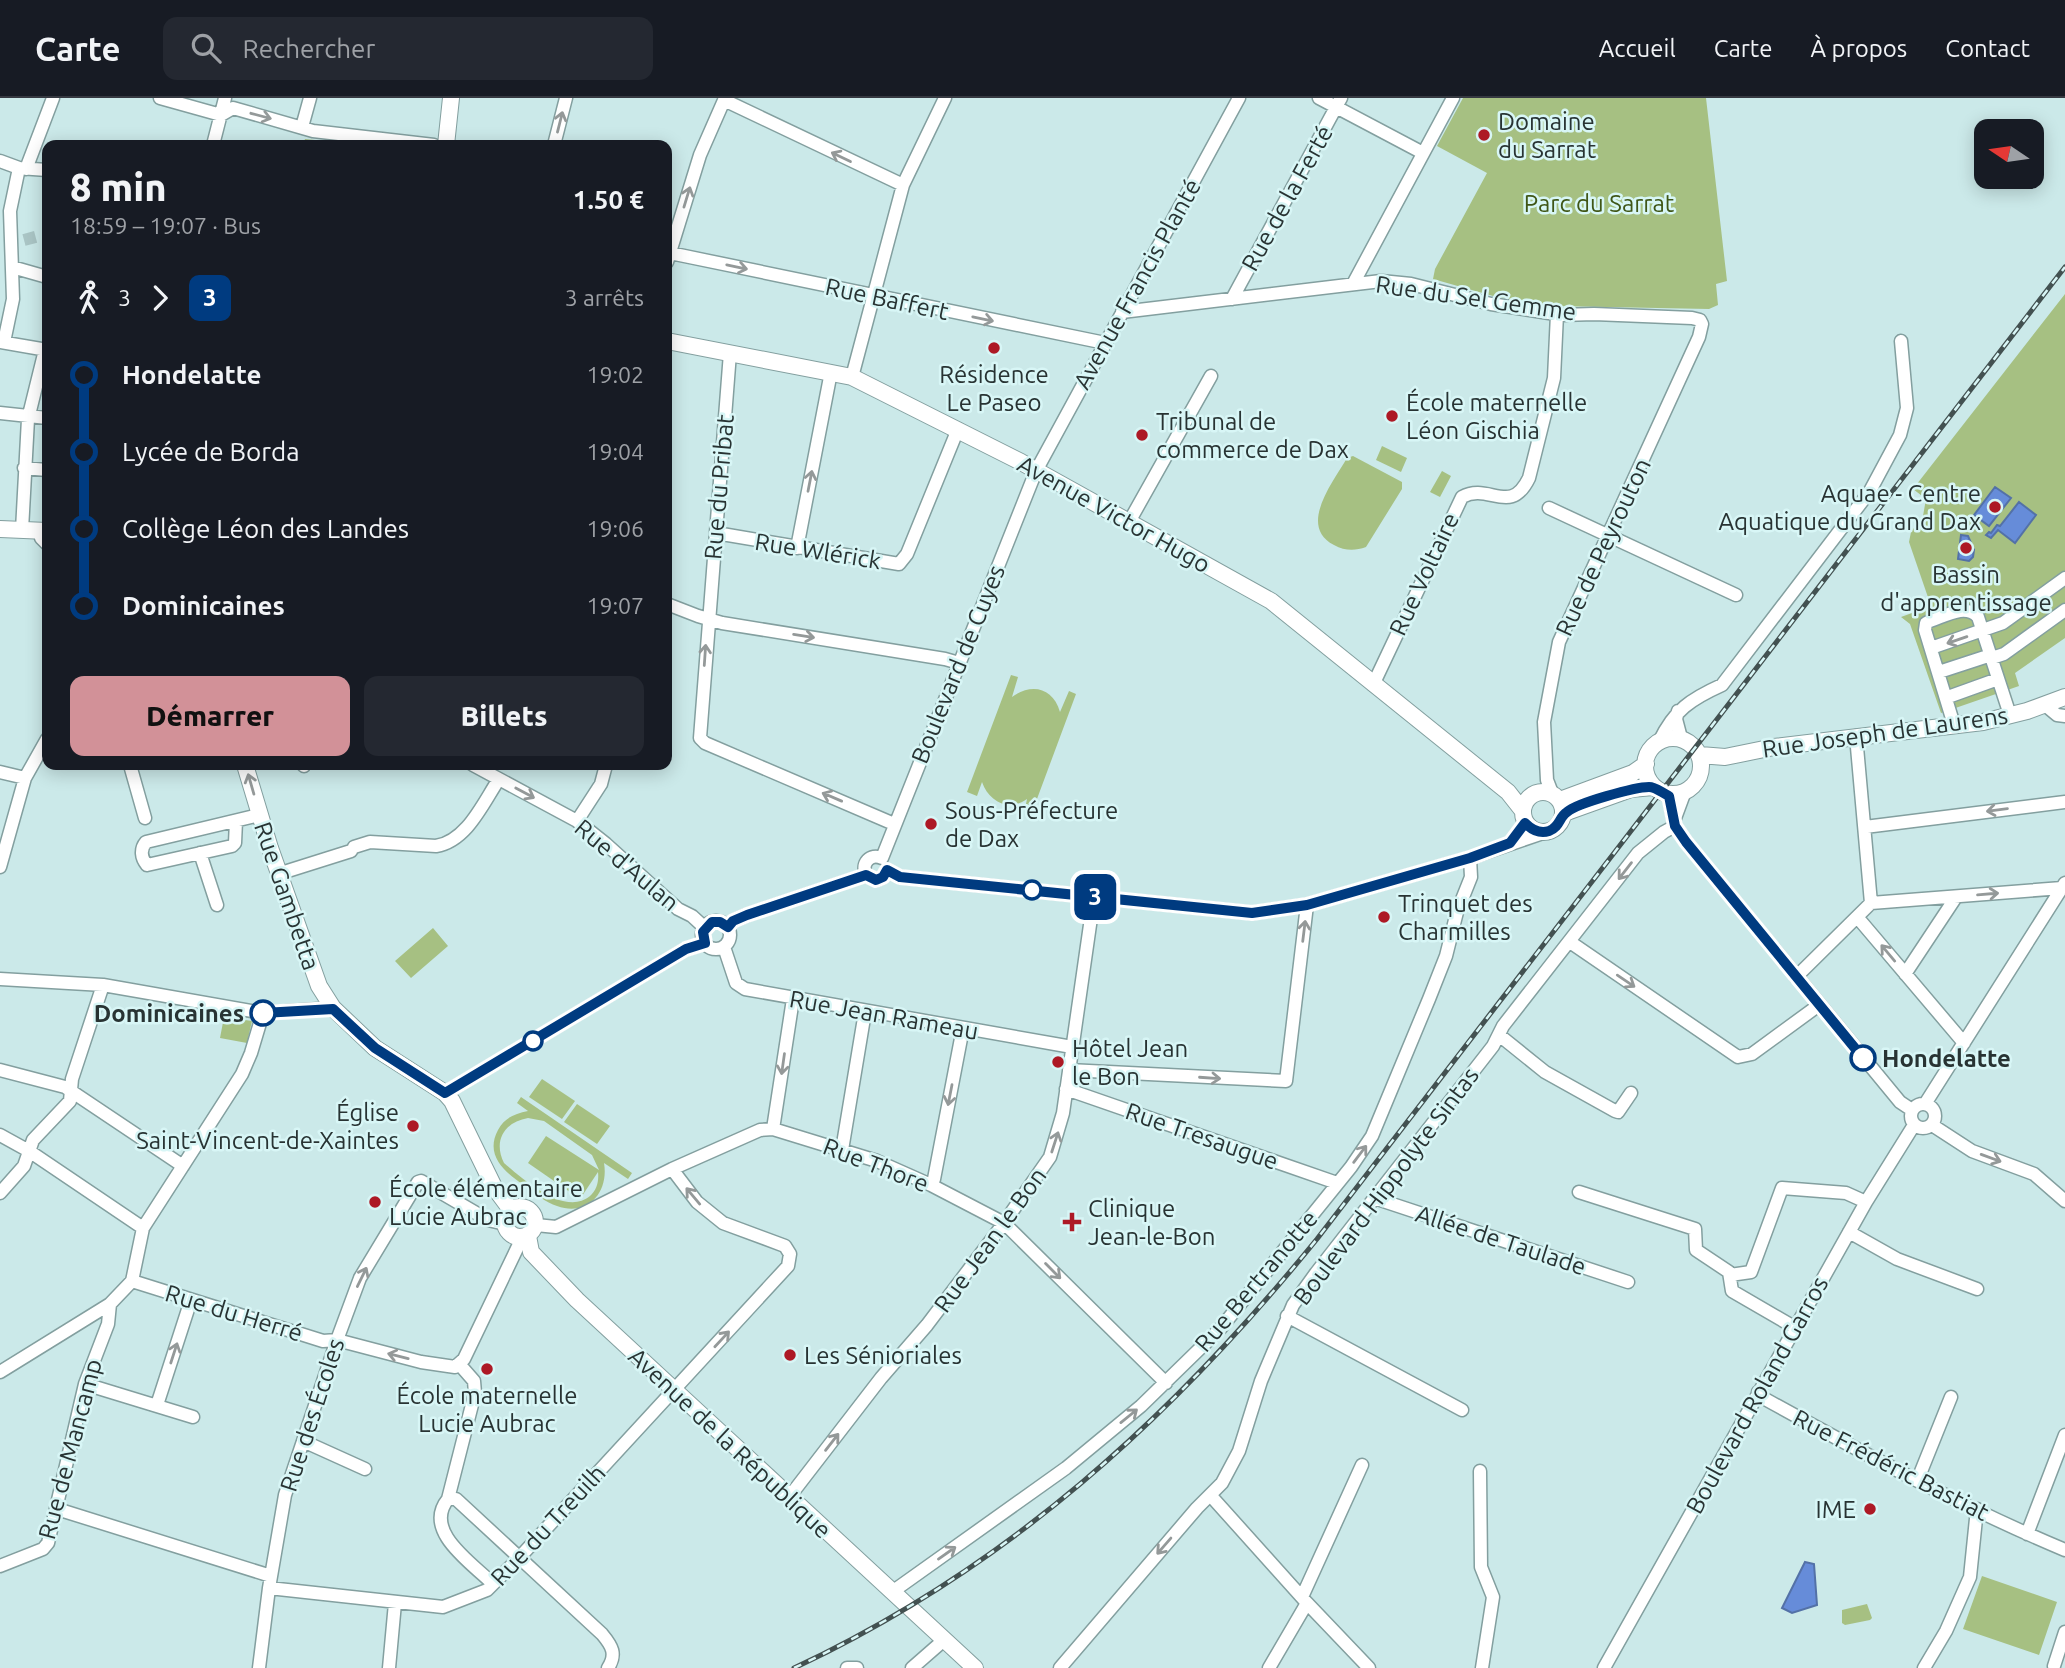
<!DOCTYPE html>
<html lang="fr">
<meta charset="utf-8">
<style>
:root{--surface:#171b24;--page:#242831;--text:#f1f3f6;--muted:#9ea1a6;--line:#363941;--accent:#d29198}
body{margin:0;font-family:Ubuntu,sans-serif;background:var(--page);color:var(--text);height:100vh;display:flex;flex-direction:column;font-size:26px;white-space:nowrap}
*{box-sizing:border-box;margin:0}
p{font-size:23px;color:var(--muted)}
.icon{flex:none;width:38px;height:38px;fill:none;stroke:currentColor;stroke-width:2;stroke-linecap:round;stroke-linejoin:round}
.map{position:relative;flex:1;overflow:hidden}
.sheet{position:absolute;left:42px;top:42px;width:630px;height:630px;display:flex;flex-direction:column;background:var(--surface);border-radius:14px;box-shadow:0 4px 18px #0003}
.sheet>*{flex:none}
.badge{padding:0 14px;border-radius:10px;font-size:24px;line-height:46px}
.needle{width:46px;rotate:283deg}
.buttons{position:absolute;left:1974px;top:21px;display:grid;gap:14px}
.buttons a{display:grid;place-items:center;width:70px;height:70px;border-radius:14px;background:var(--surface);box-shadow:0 4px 18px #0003;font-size:35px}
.map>.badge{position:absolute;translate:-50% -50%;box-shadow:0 0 0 4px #fff}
.legs{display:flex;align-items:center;gap:10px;height:77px;padding:0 28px;font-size:23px}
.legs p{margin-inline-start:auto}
.overview{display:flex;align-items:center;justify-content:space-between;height:119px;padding:0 28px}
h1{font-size:38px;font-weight:800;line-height:52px}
.cta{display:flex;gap:14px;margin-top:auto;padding:14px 28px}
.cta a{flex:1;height:80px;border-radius:14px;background:var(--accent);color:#111;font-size:28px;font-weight:800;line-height:80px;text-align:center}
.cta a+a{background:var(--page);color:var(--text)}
ul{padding:0 28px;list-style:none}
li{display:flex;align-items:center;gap:24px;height:77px;font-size:26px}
li i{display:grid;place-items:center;width:10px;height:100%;margin:0 9px;background:currentColor}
li i::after{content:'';width:18px;height:18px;margin:-9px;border:5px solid;border-radius:50%;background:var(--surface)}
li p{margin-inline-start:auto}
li:first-child i{background:linear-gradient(#0000 50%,currentColor 0)}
li:last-child i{background:linear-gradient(currentColor 50%,#0000 0)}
header{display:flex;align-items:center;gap:42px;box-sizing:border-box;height:98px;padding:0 35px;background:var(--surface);border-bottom:2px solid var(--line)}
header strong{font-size:33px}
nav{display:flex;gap:38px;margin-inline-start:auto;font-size:24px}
.search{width:490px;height:63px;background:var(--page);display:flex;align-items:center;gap:18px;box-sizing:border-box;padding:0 24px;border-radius:14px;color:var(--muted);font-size:26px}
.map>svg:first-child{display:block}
.green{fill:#a6c082;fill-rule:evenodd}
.water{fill:#668cd9;stroke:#5371a7;stroke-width:2}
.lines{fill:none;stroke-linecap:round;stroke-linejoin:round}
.minor-tunnel{stroke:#aac5c5;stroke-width:12;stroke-dasharray:12 6;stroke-linecap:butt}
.minor-casing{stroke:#839f9f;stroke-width:15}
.major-casing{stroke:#839f9f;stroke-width:18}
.minor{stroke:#fff;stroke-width:12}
.major{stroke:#fff;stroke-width:16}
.rail-casing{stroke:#435151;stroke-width:5}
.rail{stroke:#d8f6f6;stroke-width:2.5;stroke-dasharray:8;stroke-linecap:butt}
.oneway{stroke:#949999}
.line-1-casing{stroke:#fff;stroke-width:16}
.line-1{stroke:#003b80;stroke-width:10}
.poi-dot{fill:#ad1925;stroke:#d8f6f6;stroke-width:2.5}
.stop-1-dot{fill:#fff;stroke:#003b80;stroke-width:3.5}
.labels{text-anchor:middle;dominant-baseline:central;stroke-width:5;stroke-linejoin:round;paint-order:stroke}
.poi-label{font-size:24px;fill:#283333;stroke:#d8f6f6;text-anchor:start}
.street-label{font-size:24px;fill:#283333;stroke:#d8f6f6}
.park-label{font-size:24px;fill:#3f5616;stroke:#d8f6f6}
.stop-label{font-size:24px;font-weight:bold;fill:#283333;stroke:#d8f6f6;text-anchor:end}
</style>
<header>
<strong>Carte</strong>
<div class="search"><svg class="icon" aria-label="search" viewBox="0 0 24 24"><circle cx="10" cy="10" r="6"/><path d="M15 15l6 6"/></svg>Rechercher</div>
<nav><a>Accueil</a><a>Carte</a><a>À propos</a><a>Contact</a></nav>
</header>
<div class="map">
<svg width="2065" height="1570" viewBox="0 0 2065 1570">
<rect width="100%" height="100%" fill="#cbe9e9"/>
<path class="green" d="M1463,0H1706L1727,183L1716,186L1718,207L1709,211L1555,208L1493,198L1433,181L1435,171L1487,75L1437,48Z
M305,41L365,47H303Z
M2065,196V540L2015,575L2019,588L1941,615L1910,526L1901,519L1931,508L1909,444L1911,434L1923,418L1926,401L1913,391Z
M1382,348L1407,360L1401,374L1376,362Z
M1353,358L1402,384V391L1366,449C1355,453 1345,453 1334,447C1297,428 1334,383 1347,360Z
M1442,373L1451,378L1440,399L1430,394Z
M1011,577L1018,579L1012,599C1031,585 1053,589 1060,614L1069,593L1076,596L1034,709L1026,706L1027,701C1009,714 989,704 982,684L977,698L967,694Z
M433,830L448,848L411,880L395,863Z
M224,919L252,923L247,945L220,940Z
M542,981L575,1003L562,1021L529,999Z
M521,999L632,1075L628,1081L604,1065C609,1094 588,1119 557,1108C546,1105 535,1095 525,1088C506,1075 484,1058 498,1032C504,1020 514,1016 528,1013L517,1005ZM528,1020L544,1023L592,1057L599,1072L546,1038L528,1065L580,1101L598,1074C599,1083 597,1092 590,1098C565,1119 523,1081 504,1065C493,1043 504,1024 528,1020Z
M577,1006L610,1028L597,1046L564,1024Z
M1982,1478L2057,1504L2039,1557L1963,1531Z
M1867,1506L1872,1520L1870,1522L1845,1527L1842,1525V1512Z"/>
<path class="water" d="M1995,389L2011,400L1989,428L1974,417Z
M2019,404L2036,417L2015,445L1998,432L1991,440L1986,437L1989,434L1991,435L1997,427L2000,428Z
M1961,437L1968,438L1974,452L1973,459L1969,463L1958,461Z
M1805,1464L1814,1466L1817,1507L1792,1515L1782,1510Z"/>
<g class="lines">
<path class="minor-tunnel" d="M24,142L39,138"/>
<defs>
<path id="minor" d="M160,0L221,17L233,10L313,33L434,47
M1319,0L1423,55
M724,2L903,87
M302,29L310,0
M213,47L225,0
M554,47L566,0
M0,63L19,70L47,72
M26,71L53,0
M670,155L1105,245
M667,164L700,57L725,0
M12,169L47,179
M1353,186L1453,0
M1232,201L1341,0
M1122,214L1381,183L1411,186L1491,206L1562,217L1594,216L1692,220L1700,222L1702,226L1699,239L1559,544L1544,624L1547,682L1552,695
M0,244L47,252
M4,244L13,201L10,113L19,70
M730,255L700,640L705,645L894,726
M852,279L903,87L945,0
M0,315L47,320
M24,370L47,372
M1549,410L1736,497
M1129,424L1211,278
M22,432L28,321L45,252
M40,433L41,440L47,446
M716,435L899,466L907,456L958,331
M797,450L831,274
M667,506L698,518L722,525L945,561L959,565
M1931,550L2003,525L2065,480
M1992,560L2004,556L2065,512
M1939,574L1991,557
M1373,587L1462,399C1489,384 1510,419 1529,380L1554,280L1557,216
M1948,599L1998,581
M2045,607L2057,617L2065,618
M1678,613L1676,621L1681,640
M1954,627L1925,532L1926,525L1930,523C1945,518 1966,505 1978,519L2010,617
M1659,644C1674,612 1691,601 1722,587L1870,393L1900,337L1907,310L1901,243
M130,667L145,720
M303,667L304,668
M473,667L577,723L606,746L678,811L692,818L705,830
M0,674L25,680
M1669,698L1675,728L1686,744L1900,1004L1912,1012
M236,723L235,745L232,748L147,767C141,760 140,751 146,744L259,717
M577,723L601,686L606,667
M1674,723L1684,696
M1865,729L2065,704
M1510,745L1525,725
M354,749L370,744L436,748C467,743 483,705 499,681
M200,755L217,807
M882,760L1036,373L1239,0
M0,769L25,680L47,641
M887,772L900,779L1252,815L1307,807L1470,760L1546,734
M278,776L351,753
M866,777C861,765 870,755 882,760
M866,777L876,782L883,779L887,772
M1871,805L2062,790
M1858,820L1964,945
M702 837a14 14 0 1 1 28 0a14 14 0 1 1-28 0Z
M728,829L733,823L747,817L866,777
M1570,844L1738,959L1752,956L1819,907
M724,849L736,885L745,891L1072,949
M1905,876L1956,799
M1796,879L1871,805L1856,638
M0,881L103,887L263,915L333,910
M1499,937L1545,974L1615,1013L1618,1014L1631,995
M0,972L65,989L183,1068
M1069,972L1286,983L1307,807
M1066,991L1337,1085
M445,995L686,851L705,845
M1911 1018a12 12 0 1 1 24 0a12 12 0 1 1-24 0Z
M1925,1006L2065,785
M1932,1027L1972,1053L2034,1076L2065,1103
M773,1031L793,901
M0,1037L29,1053L143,1130
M842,1052L865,914
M931,1087L934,1081L963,930
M1579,1094L1695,1131L1696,1152L1729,1174L1732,1193L1794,1229
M0,1095L24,1068L33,1042L70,1003L72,981L103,887
M1374,1100L1628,1184
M536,1127L556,1129L672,1071L760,1032L773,1031L877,1063L931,1087L1004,1125L1166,1285
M1849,1134L1897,1161L1977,1191
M1730,1177L1751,1174L1782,1090L1846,1095L1866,1104
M132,1183L323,1243L337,1242L421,1264L455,1269L464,1261L522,1140
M1287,1218L1462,1312
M460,1267L474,1283L475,1295L448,1401C422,1433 472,1465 493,1486
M0,1274L110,1206L132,1183L143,1130L242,976L251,955L263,915
M85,1286L193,1319
M1758,1294L1765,1301C1863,1355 1962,1409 2065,1452
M157,1307L191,1202
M303,1343L365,1371
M1480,1373L1481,1469L1493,1499L1482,1570
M1918,1381L1951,1299
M790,1398L881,1280L927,1227L1004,1125L1050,1059L1063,1015L1094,799
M1211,1398L1307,1505L1369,1570
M448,1401H456L602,1536C612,1548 617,1556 608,1570
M57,1411L271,1478
M2027,1436L2065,1337
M0,1468L43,1451L48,1445L85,1286L108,1226L110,1206
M269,1490L443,1509L487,1492L519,1460L788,1168L790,1156L785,1148L723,1125L697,1104L672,1071
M892,1494L1066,1370L1141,1308L1220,1231L1351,1069L1372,1038L1429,901L1446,858L1457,814L1471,779L1470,760
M1302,1499L1362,1367
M2054,1568L2065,1534
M259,1570L269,1490L285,1397L337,1242L360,1180L418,1084L421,1083L488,1122L505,1126
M389,1570L395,1505
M847,1570H857
M912,1570L944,1542
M1060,1570L1197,1410L1222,1385L1239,1353L1261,1283L1293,1207L1316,1175L1493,948L1503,928L1638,755L1664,734L1675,728
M1269,1570L1307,1505
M1604,1570L1866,1104L1914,1027
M1924,1570L1946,1533L1970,1479L1977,1411"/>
<path id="major" d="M446,47L451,0
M667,243L852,279L1021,364L1271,503L1508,694L1523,713
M0,431L47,433
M1645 668a28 28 0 1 1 56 0a28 28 0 1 1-56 0Z
M1700,657L1725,659L1774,649L1983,624L2027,613L2065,599
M245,667L270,750L319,888L333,910L375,950L445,995L452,1003L494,1089L511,1112
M1523 714a20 20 0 1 1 40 0a20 20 0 1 1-40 0Z
M1560,702L1633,675L1646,666
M1564,715L1631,691L1653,689
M505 1124a15 15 0 1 1 30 0a15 15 0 1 1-30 0Z
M528,1138L531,1154L577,1202L975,1570"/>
</defs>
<use href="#minor" class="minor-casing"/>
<use href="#major" class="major-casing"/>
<use href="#minor" class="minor"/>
<use href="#major" class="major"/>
<defs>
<path id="rail" d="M794,1570C1007,1470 1170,1322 1317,1141L2065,169"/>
</defs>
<use href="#rail" class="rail-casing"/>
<use href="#rail" class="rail"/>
</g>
<defs><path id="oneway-shaft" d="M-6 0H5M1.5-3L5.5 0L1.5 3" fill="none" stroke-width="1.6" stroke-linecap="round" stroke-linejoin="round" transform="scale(1.75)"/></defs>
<g class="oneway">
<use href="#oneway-shaft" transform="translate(261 18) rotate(15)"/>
<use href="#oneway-shaft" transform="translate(560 24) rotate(-76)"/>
<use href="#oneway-shaft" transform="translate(841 59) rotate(-154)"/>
<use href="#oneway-shaft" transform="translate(687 99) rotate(-73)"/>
<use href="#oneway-shaft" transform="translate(737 169) rotate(12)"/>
<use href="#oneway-shaft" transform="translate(983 221) rotate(12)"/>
<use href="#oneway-shaft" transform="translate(810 383) rotate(-79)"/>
<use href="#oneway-shaft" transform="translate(804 538) rotate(9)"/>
<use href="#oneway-shaft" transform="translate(1957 542) rotate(161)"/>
<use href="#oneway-shaft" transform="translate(705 557) rotate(-86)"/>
<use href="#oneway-shaft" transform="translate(251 686) rotate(-106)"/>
<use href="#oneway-shaft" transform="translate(525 695) rotate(28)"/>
<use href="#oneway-shaft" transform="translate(832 699) rotate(-157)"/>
<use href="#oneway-shaft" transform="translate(1997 712) rotate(173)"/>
<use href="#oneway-shaft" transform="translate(1625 773) rotate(128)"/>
<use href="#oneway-shaft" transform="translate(1988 796) rotate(-5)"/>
<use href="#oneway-shaft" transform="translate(1304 833) rotate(-83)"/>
<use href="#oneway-shaft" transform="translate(1888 855) rotate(-130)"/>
<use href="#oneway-shaft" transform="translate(1626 883) rotate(34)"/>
<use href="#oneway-shaft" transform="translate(783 966) rotate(98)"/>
<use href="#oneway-shaft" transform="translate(1210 980) rotate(4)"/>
<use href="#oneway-shaft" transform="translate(950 997) rotate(101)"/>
<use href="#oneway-shaft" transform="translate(1055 1044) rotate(-72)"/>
<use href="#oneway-shaft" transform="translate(1360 1056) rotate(-53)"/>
<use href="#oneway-shaft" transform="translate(1991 1060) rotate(20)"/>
<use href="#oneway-shaft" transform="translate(693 1098) rotate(-130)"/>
<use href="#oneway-shaft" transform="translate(1053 1173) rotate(45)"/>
<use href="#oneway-shaft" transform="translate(362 1179) rotate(-64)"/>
<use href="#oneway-shaft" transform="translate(722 1241) rotate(-47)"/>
<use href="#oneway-shaft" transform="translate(174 1255) rotate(-72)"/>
<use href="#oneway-shaft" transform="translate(398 1258) rotate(-166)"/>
<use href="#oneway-shaft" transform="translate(1129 1318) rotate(-39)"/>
<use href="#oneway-shaft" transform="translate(832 1344) rotate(-52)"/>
<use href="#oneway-shaft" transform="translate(1164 1448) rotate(131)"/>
<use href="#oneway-shaft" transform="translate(947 1455) rotate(-35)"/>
</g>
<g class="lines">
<defs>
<path id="line-1" d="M263,915L333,911L375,950L445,995L686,851L705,845L703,834L712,824H720L728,829L733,823L747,817L866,777L876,782L883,779L887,772L900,779L1252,815L1307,807L1470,760L1510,745L1525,725C1532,732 1540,736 1549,733C1560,729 1559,719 1567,714C1577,705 1635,689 1649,689C1656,689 1662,695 1669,698L1675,728L1686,744L1863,960"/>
</defs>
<use href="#line-1" class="line-1-casing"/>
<use href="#line-1" class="line-1"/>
</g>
<g class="poi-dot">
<circle cx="1484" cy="37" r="7"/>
<circle cx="994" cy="250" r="7"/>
<circle cx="1392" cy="318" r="7"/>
<circle cx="1142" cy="337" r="7"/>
<circle cx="1995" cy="409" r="7"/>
<circle cx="1966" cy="450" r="7"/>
<circle cx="931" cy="726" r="7"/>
<circle cx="1384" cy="819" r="7"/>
<circle cx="1058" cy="964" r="7"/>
<circle cx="413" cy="1028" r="7"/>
<circle cx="375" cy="1104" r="7"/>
<path d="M1068.5 1113.5h7v7h7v7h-7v7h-7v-7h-7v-7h7z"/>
<circle cx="790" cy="1257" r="7"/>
<circle cx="487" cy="1271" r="7"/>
<circle cx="1870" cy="1411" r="7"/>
</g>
<g class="stop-1-dot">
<circle cx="1032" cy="792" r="9"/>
<circle cx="263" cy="915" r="12"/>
<circle cx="533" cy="943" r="9"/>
<circle cx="1863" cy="960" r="12"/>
</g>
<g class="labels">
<g class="poi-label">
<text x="1498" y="23">Domaine<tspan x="1498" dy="28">du Sarrat</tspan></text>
<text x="994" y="276" text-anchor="middle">Résidence<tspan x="994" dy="28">Le Paseo</tspan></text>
<text x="1406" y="304">École maternelle<tspan x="1406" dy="28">Léon Gischia</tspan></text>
<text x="1156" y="323">Tribunal de<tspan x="1156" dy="28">commerce de Dax</tspan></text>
<text x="1981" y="395" text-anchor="end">Aquae - Centre<tspan x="1981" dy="28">Aquatique du Grand Dax</tspan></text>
<text x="1966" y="476" text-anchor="middle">Bassin<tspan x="1966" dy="28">d'apprentissage</tspan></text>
<text x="945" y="712">Sous-Préfecture<tspan x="945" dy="28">de Dax</tspan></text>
<text x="1398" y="805">Trinquet des<tspan x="1398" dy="28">Charmilles</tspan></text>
<text x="1072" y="950">Hôtel Jean<tspan x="1072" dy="28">le Bon</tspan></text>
<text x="399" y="1014" text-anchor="end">Église<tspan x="399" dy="28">Saint-Vincent-de-Xaintes</tspan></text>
<text x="389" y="1090">École élémentaire<tspan x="389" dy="28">Lucie Aubrac</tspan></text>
<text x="1088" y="1110">Clinique<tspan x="1088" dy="28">Jean-le-Bon</tspan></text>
<text x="804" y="1257">Les Sénioriales</text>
<text x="487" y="1297" text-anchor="middle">École maternelle<tspan x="487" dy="28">Lucie Aubrac</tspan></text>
<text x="1856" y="1411" text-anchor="end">IME</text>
</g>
<g class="street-label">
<text transform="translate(1287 100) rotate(-61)">Rue de la Ferté</text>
<text transform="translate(1137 186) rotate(-61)">Avenue Francis Planté</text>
<text transform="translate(1476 200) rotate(8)">Rue du Sel Gemme</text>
<text transform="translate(887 201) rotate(12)">Rue Baffert</text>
<text transform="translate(719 389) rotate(-85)">Rue du Pribat</text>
<text transform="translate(1114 416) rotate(29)">Avenue Victor Hugo</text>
<text transform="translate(1603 449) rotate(-65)">Rue de Peyrouton</text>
<text transform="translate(818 453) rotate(9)">Rue Wlérick</text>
<text transform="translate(1424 476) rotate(-65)">Rue Voltaire</text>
<text transform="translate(958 566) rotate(-68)">Boulevard de Cuyes</text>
<text transform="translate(1885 634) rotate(-8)">Rue Joseph de Laurens</text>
<text transform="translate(627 767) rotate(40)">Rue d'Aulan</text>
<text transform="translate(287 798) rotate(71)">Rue Gambetta</text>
<text transform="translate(884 917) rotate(10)">Rue Jean Rameau</text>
<text transform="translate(1202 1038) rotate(19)">Rue Tresaugue</text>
<text transform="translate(876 1067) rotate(21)">Rue Thore</text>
<text transform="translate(1386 1088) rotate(-53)">Boulevard Hippolyte Sintas</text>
<text transform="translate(990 1142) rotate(-54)">Rue Jean le Bon</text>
<text transform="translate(1501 1142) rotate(18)">Allée de Taulade</text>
<text transform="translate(1256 1183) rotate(-50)">Rue Bertranotte</text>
<text transform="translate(234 1215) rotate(17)">Rue du Herré</text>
<text transform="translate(1757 1297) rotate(-61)">Boulevard Roland Garros</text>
<text transform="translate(312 1317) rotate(-72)">Rue des Écoles</text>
<text transform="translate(730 1345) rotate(43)">Avenue de la République</text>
<text transform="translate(70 1351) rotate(-75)">Rue de Mancamp</text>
<text transform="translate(1891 1367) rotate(27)">Rue Frédéric Bastiat</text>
<text transform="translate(548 1427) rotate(-47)">Rue du Treuilh</text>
</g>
<g class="park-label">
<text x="1599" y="105">Parc du Sarrat</text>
</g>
<g class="stop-label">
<text x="244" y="915">Dominicaines</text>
<text x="1882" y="960" text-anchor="start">Hondelatte</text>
</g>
</g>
</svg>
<div class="buttons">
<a><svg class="needle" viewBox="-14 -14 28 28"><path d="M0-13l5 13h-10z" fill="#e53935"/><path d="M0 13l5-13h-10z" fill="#9ea1a6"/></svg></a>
</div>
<b class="badge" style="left:1095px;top:799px;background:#003b80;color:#fff">3</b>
<section class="sheet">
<div class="overview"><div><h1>8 min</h1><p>18:59 – 19:07 · Bus</p></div><b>1.50 €</b></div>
<div class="legs"><svg class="icon" aria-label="walk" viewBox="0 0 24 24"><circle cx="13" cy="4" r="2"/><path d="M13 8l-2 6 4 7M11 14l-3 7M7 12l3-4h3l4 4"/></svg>3<svg class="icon" aria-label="forward" viewBox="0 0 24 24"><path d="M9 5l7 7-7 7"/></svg><b class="badge" style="background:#003b80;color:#fff">3</b><p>3 arrêts</p></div>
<ul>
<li><i style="color:#003b80"></i><b>Hondelatte</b><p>19:02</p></li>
<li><i style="color:#003b80"></i><span>Lycée de Borda</span><p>19:04</p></li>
<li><i style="color:#003b80"></i><span>Collège Léon des Landes</span><p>19:06</p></li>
<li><i style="color:#003b80"></i><b>Dominicaines</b><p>19:07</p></li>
</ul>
<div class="cta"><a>Démarrer</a><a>Billets</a></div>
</section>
</div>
